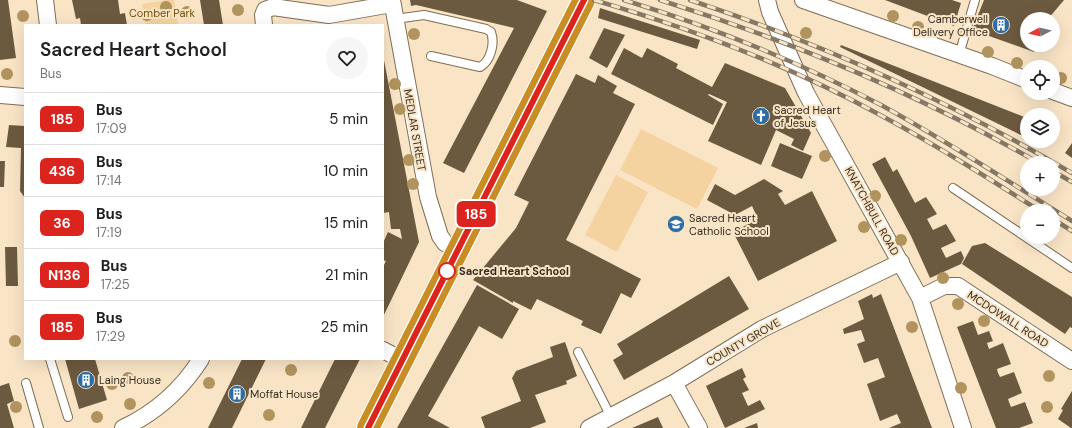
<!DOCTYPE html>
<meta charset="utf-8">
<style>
:root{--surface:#fff;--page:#f6f6f6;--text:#202124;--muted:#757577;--line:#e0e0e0}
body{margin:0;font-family:"DM Sans",sans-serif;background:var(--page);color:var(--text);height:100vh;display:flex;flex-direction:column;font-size:15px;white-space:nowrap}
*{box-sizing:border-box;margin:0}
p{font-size:13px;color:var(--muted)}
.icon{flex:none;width:22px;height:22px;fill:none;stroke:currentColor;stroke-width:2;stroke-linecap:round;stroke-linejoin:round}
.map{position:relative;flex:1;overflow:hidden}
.drawer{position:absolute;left:24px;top:24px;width:360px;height:336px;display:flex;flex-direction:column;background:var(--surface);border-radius:0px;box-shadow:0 4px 16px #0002}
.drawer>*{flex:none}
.badge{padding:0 8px;border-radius:6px;font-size:14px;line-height:26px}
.needle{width:26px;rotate:263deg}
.tools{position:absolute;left:1020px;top:12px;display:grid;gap:8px}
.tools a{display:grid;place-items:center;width:40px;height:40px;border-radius:50%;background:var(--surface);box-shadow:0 4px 16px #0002;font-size:20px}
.map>.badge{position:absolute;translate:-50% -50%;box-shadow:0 0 0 2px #fff}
.round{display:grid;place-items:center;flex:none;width:42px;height:42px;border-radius:21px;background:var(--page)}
.overview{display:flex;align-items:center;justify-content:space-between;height:68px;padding:0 16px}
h1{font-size:19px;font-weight:600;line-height:30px}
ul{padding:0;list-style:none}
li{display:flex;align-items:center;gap:12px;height:52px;padding:0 16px;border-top:1px solid var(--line)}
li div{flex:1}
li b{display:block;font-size:15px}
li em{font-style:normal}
li .badge{min-width:44px;font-weight:700;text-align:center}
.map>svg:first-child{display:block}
.green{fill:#f5d3a1}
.building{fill:#6c5a40}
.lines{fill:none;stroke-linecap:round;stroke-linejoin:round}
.lane-casing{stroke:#806d53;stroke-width:10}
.street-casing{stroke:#806d53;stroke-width:18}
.highway-casing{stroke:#fff;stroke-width:24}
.lane{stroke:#fff;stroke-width:8}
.street{stroke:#fff;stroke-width:16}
.highway{stroke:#c88e25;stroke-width:22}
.rail-casing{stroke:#857865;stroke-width:4.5}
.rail{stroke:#f9e4c6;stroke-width:3;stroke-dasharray:9;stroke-linecap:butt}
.tree{fill:#b0935d}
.line-casing{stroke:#fff;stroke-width:9}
.line{stroke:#dc241f;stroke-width:6}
.stop-dot{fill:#fff;stroke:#dc241f;stroke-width:2}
.labels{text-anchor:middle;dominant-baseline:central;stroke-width:4;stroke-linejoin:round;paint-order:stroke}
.park-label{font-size:11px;fill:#755007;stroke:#f9e4c6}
.poi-label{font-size:11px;fill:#342c21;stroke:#f9e4c6;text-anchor:start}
.street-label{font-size:11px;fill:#342c21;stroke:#f9e4c6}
.stop-label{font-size:11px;font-weight:bold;fill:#342c21;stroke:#f9e4c6;text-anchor:start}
</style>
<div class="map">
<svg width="1072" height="428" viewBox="0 0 1072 428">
<rect width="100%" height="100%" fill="#f9e4c6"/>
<path class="green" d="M166,0H174L178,25H145L142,4Z
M641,129L718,168L697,209L620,170Z
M616,175L648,192L617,252L585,235Z"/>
<path class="building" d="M0,0H8L16,58L0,60Z
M72,0H118L120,14L125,13L127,25H81L80,18L76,19Z
M200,0H219L223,25H204Z
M410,0H517L547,11L464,173L443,163L514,28L416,5L411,6Z
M885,0H952L961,3L954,26Z
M984,0H1064L1048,19H1027V45H1036L1034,52L972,30Z
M600,8L700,40L697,49L598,18Z
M604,28L625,35L607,68L589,58Z
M841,45L1027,118V138L840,47Z
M624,48L642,58L647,48L678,64L676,68L712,87L725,63L785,88L811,133L803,151L791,145L794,139L776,130L761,165L708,141L727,102L709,94L708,95L723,104L713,125L611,74Z
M383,55L419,242L383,317V267L386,261L383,260V243L388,232L402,239L400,229H391L389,212L383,213Z
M576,74L595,83L598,75L617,86L613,93L635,104L566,240L641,279L631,298L621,293L601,334L581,325L583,321L537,299L531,310L513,301V303L473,280L516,228L529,202L514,195Z
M9,125L25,126V198L20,191L21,148L6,147Z
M780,143L812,156L802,179L771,166Z
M1072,143V158L1065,153Z
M885,157L893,172L897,169L915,203L926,197L937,214L927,219L933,230L946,224L956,241L941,248L946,258L961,251L964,258L961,264L930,278L911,236L872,164Z
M0,161H5L4,187H0Z
M764,179L783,191L778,194L785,205L812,191L837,241L758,281L733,232L758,219L752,206L735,215L707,200L715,184L735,195Z
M985,243L1072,297V328L1070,327L1065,334L962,264L972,246Z
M5,247H17L18,286H6Z
M729,276L749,309L624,380L613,360L623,354L617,344Z
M477,285L519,309L502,339L479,326L428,416L450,428H397Z
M872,294L873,298L881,294L932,428H889L901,423L897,414L880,421L867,384L885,377L878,358L864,363L857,344L865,341L861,330L844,334L843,329L864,319L858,301Z
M973,321L978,335L989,331L993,341L987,343L989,349L1003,343L1011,364L997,369L998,373L1000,377L1014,372L1022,393L1008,399L1009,402L1011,407L1025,402L1033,423L1019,428H996L957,327Z
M565,342L577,376L566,381L567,384L535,395L546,422L530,428H485L481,417L521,401L512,378L516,371L553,357L550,347Z
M65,359H95L107,400L79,409Z
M242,359H266L232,428H208Z
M335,359H360L325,428H301Z
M742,368L746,377L743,379L749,390L742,393L748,406L760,400L765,409L725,428L706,386Z
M9,383L14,401L7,404L14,428H0V386Z
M1072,391V428H1071L1058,419L1063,410L1061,409Z
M658,417L663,428H632Z
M757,423L758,428H744Z"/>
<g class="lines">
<defs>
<path id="lane" d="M395,19L424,15L486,29L491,32C495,43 491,61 480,67L431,56
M959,55L975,0
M953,188L1072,268
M578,352L611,417
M50,359L68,417
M26,383L39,428"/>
<path id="street" d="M45,0L48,25
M392,0L428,197L440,236L445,243L457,250
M767,0L770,12L806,93L920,298L963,428
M803,0L992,66L1027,80
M264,25L263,15L265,10L273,7L329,15L392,4
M1053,91L1072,98
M0,95L25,97
M920,298L944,286H958L1072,361
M383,350L402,360
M674,383L699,428
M123,428C155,413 182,389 201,359
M589,428L674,383L762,329L901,262"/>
<path id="highway" d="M368,428L584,0"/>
</defs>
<use href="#lane" class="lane-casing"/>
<use href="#street" class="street-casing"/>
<use href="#highway" class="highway-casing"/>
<use href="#lane" class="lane"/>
<use href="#street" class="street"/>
<use href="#highway" class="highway"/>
<defs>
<path id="rail" d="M594,0C693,29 791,66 882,116C936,145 988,178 1040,211
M624,0C713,27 799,62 881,105C947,141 1009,182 1072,221
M660,0C791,41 920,95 1039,163
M690,0C823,44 951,102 1072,173
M1053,171L1072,182
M1053,219L1072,231"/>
</defs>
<use href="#rail" class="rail-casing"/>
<use href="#rail" class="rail"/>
</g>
<g class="tree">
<circle cx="166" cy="7" r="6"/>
<circle cx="238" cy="10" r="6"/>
<circle cx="187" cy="12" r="6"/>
<circle cx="147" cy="15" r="6"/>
<circle cx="23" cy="16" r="6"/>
<circle cx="893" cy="16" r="6"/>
<circle cx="918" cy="27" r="6"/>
<circle cx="806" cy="33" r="6"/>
<circle cx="414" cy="34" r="6"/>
<circle cx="988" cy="52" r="6"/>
<circle cx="1017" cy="63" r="6"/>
<circle cx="7" cy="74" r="6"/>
<circle cx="1061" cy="78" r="6"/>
<circle cx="395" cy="84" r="6"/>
<circle cx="400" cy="109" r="6"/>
<circle cx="825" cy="156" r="6"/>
<circle cx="409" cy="160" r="6"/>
<circle cx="413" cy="184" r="6"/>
<circle cx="875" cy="196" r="6"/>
<circle cx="864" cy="227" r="6"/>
<circle cx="901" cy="240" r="6"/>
<circle cx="943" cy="278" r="6"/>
<circle cx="958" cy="304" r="6"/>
<circle cx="984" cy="321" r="6"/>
<circle cx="912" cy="327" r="6"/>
<circle cx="15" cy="341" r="6"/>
<circle cx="291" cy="370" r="6"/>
<circle cx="1049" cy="376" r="6"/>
<circle cx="128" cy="378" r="6"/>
<circle cx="209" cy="383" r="6"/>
<circle cx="112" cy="384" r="6"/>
<circle cx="961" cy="388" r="6"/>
<circle cx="130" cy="404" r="6"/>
<circle cx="16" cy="407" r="6"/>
<circle cx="1047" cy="407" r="6"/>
<circle cx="269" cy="415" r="6"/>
<circle cx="97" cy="417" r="6"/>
</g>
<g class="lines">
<defs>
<path id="line" d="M368,428L584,0"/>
</defs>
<use href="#line" class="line-casing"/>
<use href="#line" class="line"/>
</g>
<defs>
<symbol id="building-disc" viewBox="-11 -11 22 22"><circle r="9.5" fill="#2e6da4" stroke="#f9e4c6"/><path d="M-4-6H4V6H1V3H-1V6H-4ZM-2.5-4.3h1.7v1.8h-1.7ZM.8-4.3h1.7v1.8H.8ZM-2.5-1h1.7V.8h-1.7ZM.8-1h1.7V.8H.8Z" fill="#fff"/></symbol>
<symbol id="church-disc" viewBox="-11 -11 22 22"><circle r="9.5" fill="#2e6da4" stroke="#f9e4c6"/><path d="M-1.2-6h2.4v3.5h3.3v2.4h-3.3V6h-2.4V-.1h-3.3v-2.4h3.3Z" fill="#fff"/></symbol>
<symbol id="school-disc" viewBox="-11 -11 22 22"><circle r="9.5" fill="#2e6da4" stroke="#f9e4c6"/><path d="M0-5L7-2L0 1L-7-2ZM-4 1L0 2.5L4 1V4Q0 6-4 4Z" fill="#fff"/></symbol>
</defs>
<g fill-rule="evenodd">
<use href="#building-disc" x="991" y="15" width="20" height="20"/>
<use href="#church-disc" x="751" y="106" width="20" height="20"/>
<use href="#school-disc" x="666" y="214" width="20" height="20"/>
<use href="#building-disc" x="76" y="370" width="20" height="20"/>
<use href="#building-disc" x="227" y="384" width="20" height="20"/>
</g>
<circle class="stop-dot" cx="447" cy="271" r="8"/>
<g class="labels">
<g class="park-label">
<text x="162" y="13">Comber Park</text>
</g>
<g class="poi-label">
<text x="988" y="19" text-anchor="end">Camberwell<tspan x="988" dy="13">Delivery Office</tspan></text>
<text x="774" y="110">Sacred Heart<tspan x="774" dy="13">of Jesus</tspan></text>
<text x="689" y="218">Sacred Heart<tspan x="689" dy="13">Catholic School</tspan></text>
<text x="99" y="380">Laing House</text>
<text x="250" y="394">Moffat House</text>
</g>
<g class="street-label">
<text transform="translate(415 130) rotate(80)">MEDLAR STREET</text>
<text transform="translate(872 211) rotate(61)">KNATCHBULL ROAD</text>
<text transform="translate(1008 319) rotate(33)">MCDOWALL ROAD</text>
<text transform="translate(743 342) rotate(-30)">COUNTY GROVE</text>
</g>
<g class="stop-label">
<text x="459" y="271">Sacred Heart School</text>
</g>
</g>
</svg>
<div class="tools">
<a><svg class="needle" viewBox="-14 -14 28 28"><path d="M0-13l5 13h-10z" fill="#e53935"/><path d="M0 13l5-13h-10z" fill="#757577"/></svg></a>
<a><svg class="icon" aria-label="locate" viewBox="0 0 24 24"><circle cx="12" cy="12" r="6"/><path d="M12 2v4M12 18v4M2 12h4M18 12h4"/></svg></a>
<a><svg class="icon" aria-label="layers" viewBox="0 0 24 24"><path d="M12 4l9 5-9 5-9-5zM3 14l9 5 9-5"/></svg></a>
<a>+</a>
<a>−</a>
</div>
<b class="badge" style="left:476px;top:214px;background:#dc241f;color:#fff">185</b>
<section class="drawer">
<div class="overview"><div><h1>Sacred Heart School</h1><p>Bus</p></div><a class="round"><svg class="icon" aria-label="heart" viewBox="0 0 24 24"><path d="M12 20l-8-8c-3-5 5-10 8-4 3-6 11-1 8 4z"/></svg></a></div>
<ul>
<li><span class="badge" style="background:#dc241f;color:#fff">185</span><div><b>Bus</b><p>17:09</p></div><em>5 min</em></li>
<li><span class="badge" style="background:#dc241f;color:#fff">436</span><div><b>Bus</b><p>17:14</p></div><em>10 min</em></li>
<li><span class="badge" style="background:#dc241f;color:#fff">36</span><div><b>Bus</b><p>17:19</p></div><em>15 min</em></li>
<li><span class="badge" style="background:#dc241f;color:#fff">N136</span><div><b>Bus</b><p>17:25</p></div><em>21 min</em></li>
<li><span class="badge" style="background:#dc241f;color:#fff">185</span><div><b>Bus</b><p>17:29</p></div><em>25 min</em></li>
</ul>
</section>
</div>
